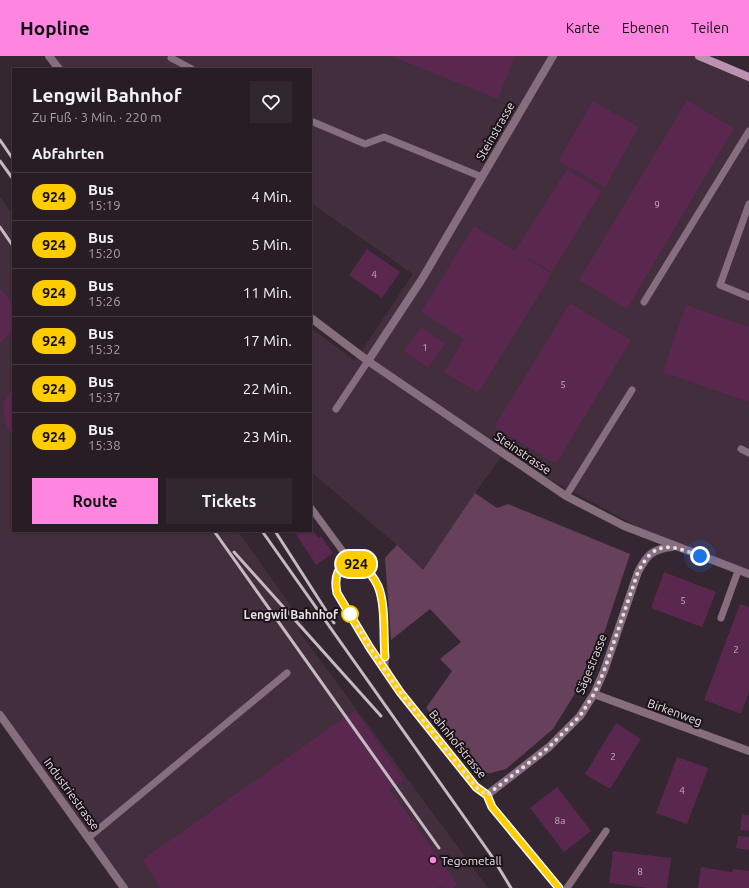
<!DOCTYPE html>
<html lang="de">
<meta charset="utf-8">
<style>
:root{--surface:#281d25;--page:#30262d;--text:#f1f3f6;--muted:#a5a2a7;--line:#443b42;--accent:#fe85e0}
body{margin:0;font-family:Ubuntu,sans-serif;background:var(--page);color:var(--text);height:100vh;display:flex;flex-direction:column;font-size:15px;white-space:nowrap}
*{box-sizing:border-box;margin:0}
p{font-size:13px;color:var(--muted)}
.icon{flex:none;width:22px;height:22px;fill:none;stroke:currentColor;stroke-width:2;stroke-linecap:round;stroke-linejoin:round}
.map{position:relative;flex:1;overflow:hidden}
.side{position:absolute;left:12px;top:12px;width:300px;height:464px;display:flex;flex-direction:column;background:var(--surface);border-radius:0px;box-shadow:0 1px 3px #0004,0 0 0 1px var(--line)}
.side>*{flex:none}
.badge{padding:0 8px;border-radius:13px;font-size:14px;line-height:26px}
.you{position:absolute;width:20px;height:20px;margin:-10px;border:3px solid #fff;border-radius:50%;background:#1a73e8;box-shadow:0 0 0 6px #1a73e833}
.map>.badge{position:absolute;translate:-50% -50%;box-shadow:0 0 0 2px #fff}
h2{padding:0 20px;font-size:15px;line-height:36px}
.round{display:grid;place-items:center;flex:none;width:42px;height:42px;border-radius:0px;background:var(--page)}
.summary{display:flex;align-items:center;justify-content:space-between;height:68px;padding:0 20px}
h1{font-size:19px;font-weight:700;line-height:30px}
.cta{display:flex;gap:8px;margin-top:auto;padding:8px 20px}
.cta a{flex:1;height:46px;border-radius:0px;background:var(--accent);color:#111;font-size:16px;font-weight:700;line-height:46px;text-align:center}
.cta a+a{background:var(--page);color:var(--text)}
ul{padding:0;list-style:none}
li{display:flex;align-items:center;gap:12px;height:48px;padding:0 20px;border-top:1px solid var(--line)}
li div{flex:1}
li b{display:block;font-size:15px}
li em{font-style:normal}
li .badge{min-width:44px;font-weight:700;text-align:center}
header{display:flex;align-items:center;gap:24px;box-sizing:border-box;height:56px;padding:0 20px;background:var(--accent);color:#111}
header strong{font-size:19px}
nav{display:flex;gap:22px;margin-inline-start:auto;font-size:14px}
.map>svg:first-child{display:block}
.built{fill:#422e3c}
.green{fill:#67405c}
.building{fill:#5a274e}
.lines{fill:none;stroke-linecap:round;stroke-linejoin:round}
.lane{stroke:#876e7f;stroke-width:7}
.street{stroke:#876e7f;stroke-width:8}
.secondary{stroke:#bb92af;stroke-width:8}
.rail{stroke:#c5bac2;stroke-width:3}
.line-casing{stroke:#fff;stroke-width:9}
.line{stroke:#fc0;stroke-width:6}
.walk{stroke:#e7dde4;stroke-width:4;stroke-dasharray:0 7.2}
.stop-dot{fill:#fff;stroke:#fc0;stroke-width:2}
.poi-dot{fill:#fe85e0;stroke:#191217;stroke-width:1.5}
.labels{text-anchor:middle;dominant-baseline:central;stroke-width:4;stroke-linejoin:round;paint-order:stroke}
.number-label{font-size:10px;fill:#c4b0be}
.street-label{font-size:12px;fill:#e7dde4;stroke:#191217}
.stop-label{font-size:12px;font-weight:bold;fill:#e7dde4;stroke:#191217;text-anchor:end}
.poi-label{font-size:12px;fill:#e7dde4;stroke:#191217;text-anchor:start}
</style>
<header>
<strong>Hopline</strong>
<nav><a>Karte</a><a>Ebenen</a><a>Teilen</a></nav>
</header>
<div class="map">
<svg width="749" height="832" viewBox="0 0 749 832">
<rect width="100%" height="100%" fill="#352731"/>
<path class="built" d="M49,0H699L749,21V518L675,491L503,398L475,437L423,515L397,489L311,416V272L355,305L413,218L311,147V13H59Z
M0,141L13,159V475H238L305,570L298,574L488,832H124L0,659Z"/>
<path class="green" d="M475,437L497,452L508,448L630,498L595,605L553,673L506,713L491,717H483L476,713L426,652L452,615L440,603L461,586L430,553L391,584L385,502L397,489L423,514Z"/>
<path class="building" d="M391,0H515L498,43Z
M687,44L734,72L627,253L579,224Z
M593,45L639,71L605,131L558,105Z
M567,113L602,135L552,216L519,197L552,218L478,337L444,316L464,283L421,256L474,170L515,195Z
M367,193L400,216L382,242L349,219Z
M0,234L6,238L13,251V270L11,276L0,287Z
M570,247L631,284L556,408L494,371Z
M686,249L749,271V346L663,316Z
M421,271L445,288L428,312L404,295Z
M13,330V380L7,371L4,359V347Z
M311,472L318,482L321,480L333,497L316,509L294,475H311Z
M664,516L716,536L702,571L651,552Z
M740,548L749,551V636L741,658L704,644Z
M355,654L404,724L390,733L458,829L454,832H443L441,830L438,832H161L142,804Z
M616,667L641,683L610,733L585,718Z
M677,701L708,712L687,768L656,757Z
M557,731L591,775L564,796L530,752Z
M742,758L749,759V775L740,774Z
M738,780L749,781V794L736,792Z
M613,795L671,802L667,832H647L609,827Z
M701,811L732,816L733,813L749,815V832H698Z"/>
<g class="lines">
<path class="lane" d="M171,2L192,13
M311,65L365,88L384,81L482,121
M749,148L720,229L749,241
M644,246L749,75
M336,353L368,305
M741,393L749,397
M566,440L632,334
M311,452L342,494L348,508
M348,508C391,508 384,583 385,612L370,592L337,537C335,525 336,513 348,508Z
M721,562L738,515
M88,782L287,617
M567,832L606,775"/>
<path class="street" d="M49,0L59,13
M311,262L368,305L566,440L624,470L749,518
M368,305L422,223L553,0
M385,612L400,636L476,731L487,739L492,751L559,832
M594,638L749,695
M0,659L124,832
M487,739L549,691L580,660L594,638L604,615L638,516C647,499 652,493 672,491"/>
<path class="secondary" d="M699,0L749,21"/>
<path class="rail" d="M0,84L13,103
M0,105L13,123
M0,171L13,190
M214,475L439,792
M262,475L491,799L511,832
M275,475L334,567
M234,496L381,660"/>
</g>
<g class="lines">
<defs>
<path id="line" d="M385,601C383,580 386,549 378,530C364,499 329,500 337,537L370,592L400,636L476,731L487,739L492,751L559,832"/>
</defs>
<use href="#line" class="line-casing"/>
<use href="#line" class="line"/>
<path class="walk" d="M350,558L370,592L400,636L476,731L487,739L548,692L580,660L594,638L604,615L638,516C655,483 670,489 700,500"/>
</g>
<circle class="stop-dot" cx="350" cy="558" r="8"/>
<circle class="poi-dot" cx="433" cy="804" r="4"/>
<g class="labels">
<g class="number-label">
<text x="657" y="148">9</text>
<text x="374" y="218">4</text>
<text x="425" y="291">1</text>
<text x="563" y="328">5</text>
<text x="683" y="544">5</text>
<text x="736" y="593">2</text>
<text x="613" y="700">2</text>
<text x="682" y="734">4</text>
<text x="560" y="764">8a</text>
<text x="640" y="815">8</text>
</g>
<g class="street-label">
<text transform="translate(495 75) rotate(-60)">Steinstrasse</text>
<text transform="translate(523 397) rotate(34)">Steinstrasse</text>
<text transform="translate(591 608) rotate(-68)">Sägestrasse</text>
<text transform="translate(675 656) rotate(20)">Birkenweg</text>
<text transform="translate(458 688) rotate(51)">Bahnhofstrasse</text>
<text transform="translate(72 738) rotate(54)">Industriestrasse</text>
</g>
<g class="stop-label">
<text x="338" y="558">Lengwil Bahnhof</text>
</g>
<g class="poi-label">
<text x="441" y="804">Tegometall</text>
</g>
</g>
</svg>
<div class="you" style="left:700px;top:500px"></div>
<b class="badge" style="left:356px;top:508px;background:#fc0;color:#111">924</b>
<section class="side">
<div class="summary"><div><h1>Lengwil Bahnhof</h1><p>Zu Fuß · 3 Min. · 220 m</p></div><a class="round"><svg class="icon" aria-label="heart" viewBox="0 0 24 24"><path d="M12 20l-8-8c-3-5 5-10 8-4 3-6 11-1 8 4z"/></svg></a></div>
<h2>Abfahrten</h2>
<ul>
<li><span class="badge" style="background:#fc0;color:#111">924</span><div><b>Bus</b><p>15:19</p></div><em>4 Min.</em></li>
<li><span class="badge" style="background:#fc0;color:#111">924</span><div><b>Bus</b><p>15:20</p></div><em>5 Min.</em></li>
<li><span class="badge" style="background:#fc0;color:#111">924</span><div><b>Bus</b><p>15:26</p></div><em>11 Min.</em></li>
<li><span class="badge" style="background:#fc0;color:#111">924</span><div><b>Bus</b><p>15:32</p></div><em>17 Min.</em></li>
<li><span class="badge" style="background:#fc0;color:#111">924</span><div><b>Bus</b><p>15:37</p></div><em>22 Min.</em></li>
<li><span class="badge" style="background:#fc0;color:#111">924</span><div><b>Bus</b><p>15:38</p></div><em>23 Min.</em></li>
</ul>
<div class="cta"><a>Route</a><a>Tickets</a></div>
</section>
</div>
